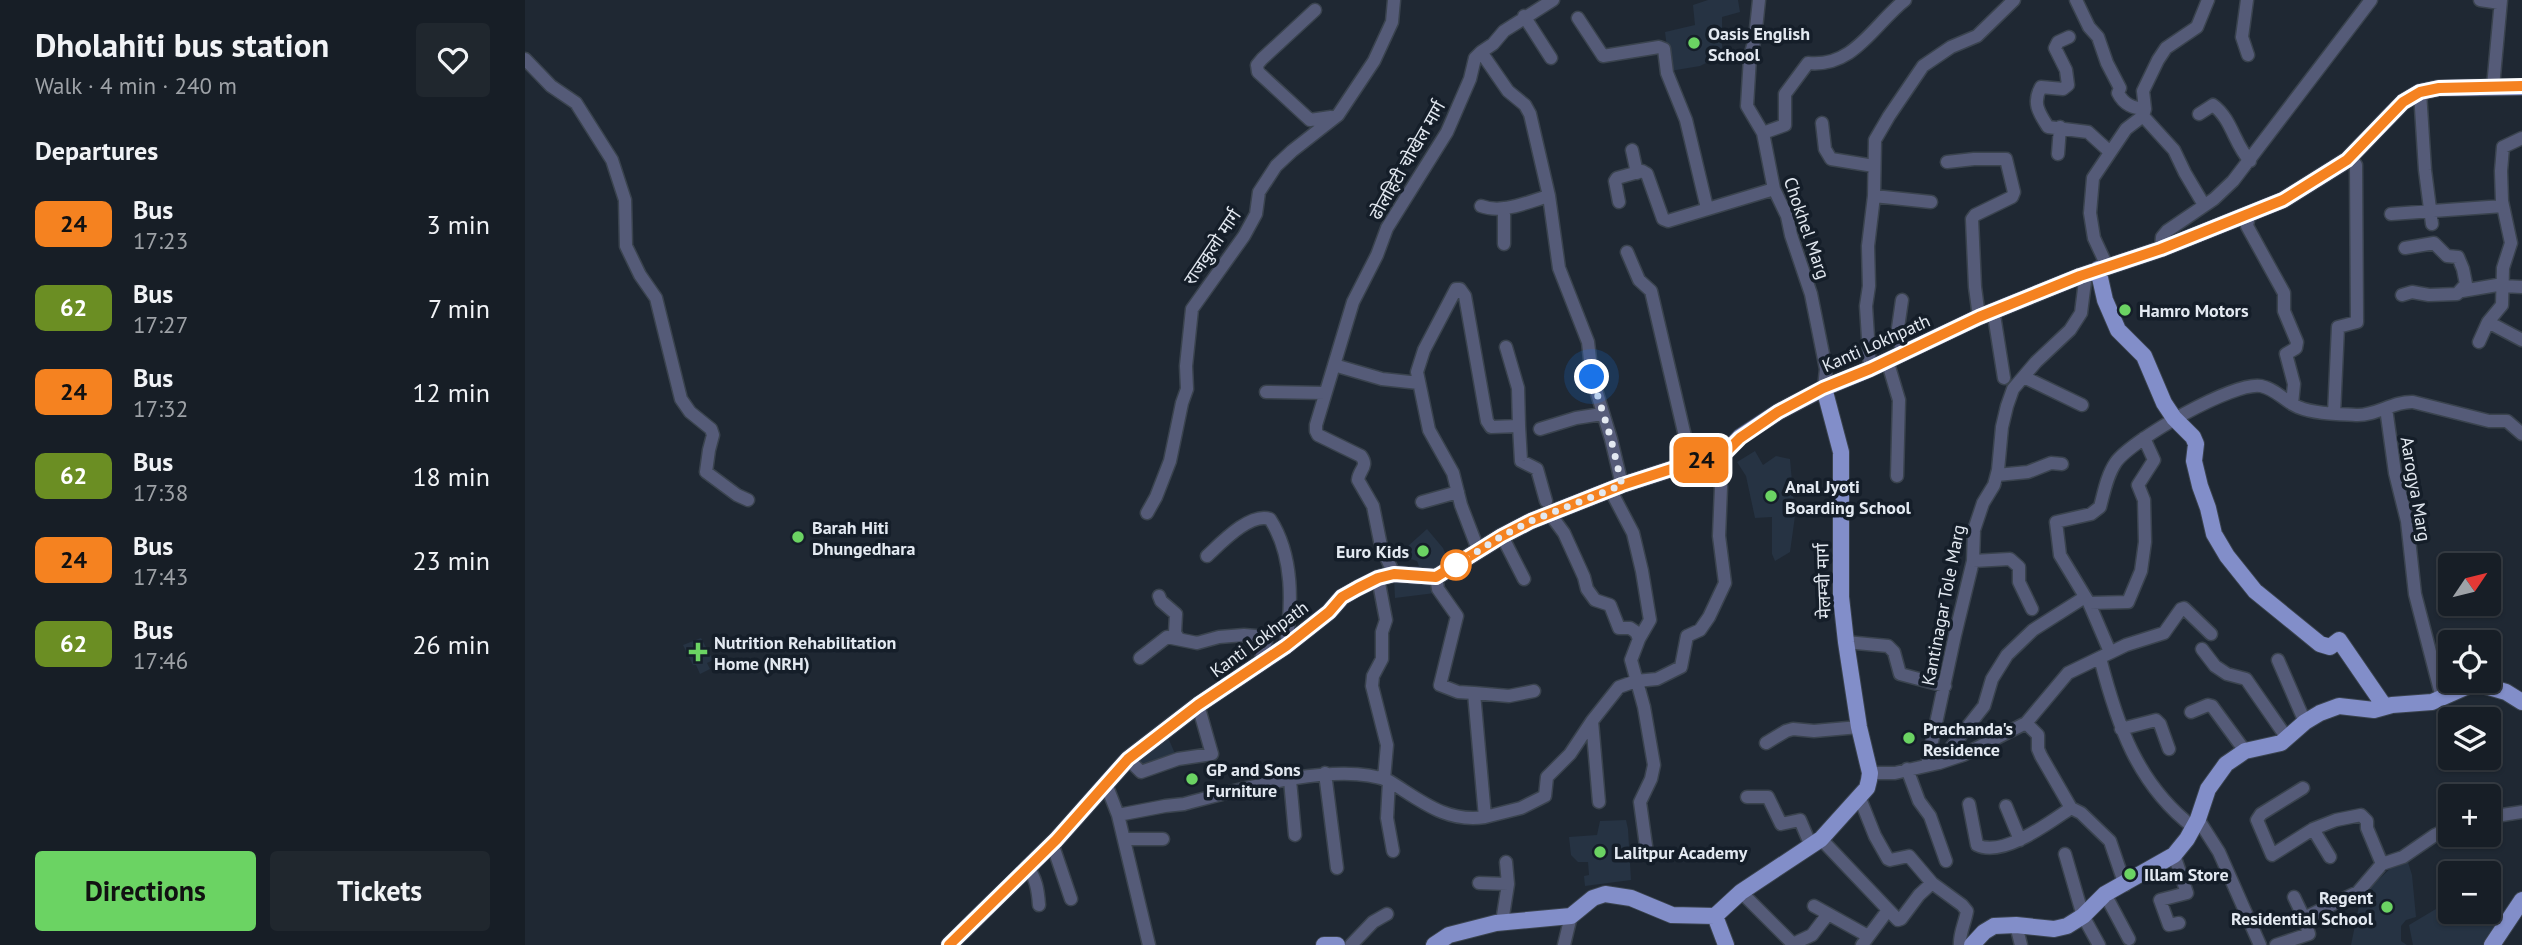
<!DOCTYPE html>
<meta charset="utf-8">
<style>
:root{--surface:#171e26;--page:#20272e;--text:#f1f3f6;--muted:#9ea2a7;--line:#363c43;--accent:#6bd363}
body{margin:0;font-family:"PT Sans","Noto Sans Devanagari",sans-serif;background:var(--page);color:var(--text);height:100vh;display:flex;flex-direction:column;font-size:26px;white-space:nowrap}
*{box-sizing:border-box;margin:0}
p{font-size:23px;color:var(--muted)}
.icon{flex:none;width:38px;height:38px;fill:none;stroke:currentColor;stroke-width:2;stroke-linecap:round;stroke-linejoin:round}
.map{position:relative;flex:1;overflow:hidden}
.side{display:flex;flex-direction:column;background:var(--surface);width:525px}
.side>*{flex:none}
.badge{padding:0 14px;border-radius:10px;font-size:24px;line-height:46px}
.needle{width:46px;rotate:55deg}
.controls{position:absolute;left:1913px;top:553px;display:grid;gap:14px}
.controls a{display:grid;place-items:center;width:63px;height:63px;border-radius:7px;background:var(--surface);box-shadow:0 2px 5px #0004,0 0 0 2px var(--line);font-size:35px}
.you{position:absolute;width:35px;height:35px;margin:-18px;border:5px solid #fff;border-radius:50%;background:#1a73e8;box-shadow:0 0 0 10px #1a73e833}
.map>.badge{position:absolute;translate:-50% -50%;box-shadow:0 0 0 4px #fff}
h2{padding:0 35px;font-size:26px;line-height:63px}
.round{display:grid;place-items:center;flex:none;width:74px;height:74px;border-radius:7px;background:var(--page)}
.summary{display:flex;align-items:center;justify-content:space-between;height:119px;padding:0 35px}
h1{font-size:33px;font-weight:700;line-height:52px}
.action{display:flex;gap:14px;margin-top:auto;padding:14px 35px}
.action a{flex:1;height:80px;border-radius:7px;background:var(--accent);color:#111;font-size:28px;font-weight:700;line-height:80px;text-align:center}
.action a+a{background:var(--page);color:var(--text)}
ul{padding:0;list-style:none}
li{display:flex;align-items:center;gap:21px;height:84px;padding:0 35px}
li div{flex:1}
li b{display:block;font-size:26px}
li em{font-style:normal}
li .badge{min-width:77px;font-weight:700;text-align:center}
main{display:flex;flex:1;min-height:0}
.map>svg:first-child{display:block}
.built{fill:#263343}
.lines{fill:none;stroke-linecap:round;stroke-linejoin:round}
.minor-casing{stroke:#3a434e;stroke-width:15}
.major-casing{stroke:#3a434e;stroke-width:18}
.minor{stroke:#555b78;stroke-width:12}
.major{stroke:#828ec9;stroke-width:16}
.line-casing{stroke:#fff;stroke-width:16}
.line{stroke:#f58220;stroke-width:10}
.walk{stroke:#e3e9f1;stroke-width:7;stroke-dasharray:0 12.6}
.poi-dot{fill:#6bd363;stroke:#151e29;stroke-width:2.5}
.stop-dot{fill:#fff;stroke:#f58220;stroke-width:3.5}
.labels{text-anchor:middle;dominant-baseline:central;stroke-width:7;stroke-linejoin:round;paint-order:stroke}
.poi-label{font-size:18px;font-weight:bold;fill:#e3e9f1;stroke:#151e29;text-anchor:start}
.street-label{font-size:18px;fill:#e3e9f1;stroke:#151e29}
</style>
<main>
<section class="side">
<div class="summary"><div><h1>Dholahiti bus station</h1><p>Walk · 4 min · 240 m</p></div><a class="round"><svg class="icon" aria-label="heart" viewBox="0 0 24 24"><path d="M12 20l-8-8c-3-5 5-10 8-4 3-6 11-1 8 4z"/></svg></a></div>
<h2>Departures</h2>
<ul>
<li><span class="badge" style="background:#f58220;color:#111">24</span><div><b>Bus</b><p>17:23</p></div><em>3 min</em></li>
<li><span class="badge" style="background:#6b8e23;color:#fff">62</span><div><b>Bus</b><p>17:27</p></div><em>7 min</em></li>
<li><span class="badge" style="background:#f58220;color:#111">24</span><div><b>Bus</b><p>17:32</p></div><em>12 min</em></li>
<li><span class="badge" style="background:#6b8e23;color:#fff">62</span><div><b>Bus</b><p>17:38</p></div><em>18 min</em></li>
<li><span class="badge" style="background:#f58220;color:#111">24</span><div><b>Bus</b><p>17:43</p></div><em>23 min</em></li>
<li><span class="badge" style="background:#6b8e23;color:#fff">62</span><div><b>Bus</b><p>17:46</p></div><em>26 min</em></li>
</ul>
<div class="action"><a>Directions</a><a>Tickets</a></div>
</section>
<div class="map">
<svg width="1997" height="945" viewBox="0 0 1997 945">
<rect width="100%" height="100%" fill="#1f2833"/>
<path class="built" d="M1183,0H1213L1215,12L1197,17V55L1175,66L1145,71L1140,32L1170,25L1168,5Z
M1230,451L1238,465L1251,456L1265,459L1270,516L1265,552L1250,561L1247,554V517L1230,518L1221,476L1212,462Z
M902,529L918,548L926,567L911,571L895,569L892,561L873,555Z
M869,578L909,579L910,593L870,598Z
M176,638L188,660L182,663L185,669L175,674L171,665H168L158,645Z
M642,735L651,756L617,770L612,761Z
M1101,820L1103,829L1106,880L1060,886L1059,876L1064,875L1063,862H1053L1046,855L1044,837L1072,835L1075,821Z
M1882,859L1887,875L1891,917L1881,920L1876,926V941L1882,945H1826L1836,896L1869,865Z
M1921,903L1925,912H1962L1975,925L1962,945H1888L1884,925Z"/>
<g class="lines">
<defs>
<path id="minor" d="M1028,0L979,31L968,44L956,52L983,91L1000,105L1005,114L1024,196L1034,268L1063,342L1067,377L1086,439L1097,485
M1234,0L1230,38L1225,57L1222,106L1238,133L1249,189L1262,216L1266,235L1286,294L1301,369L1299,388
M1551,0L1564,27L1573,37L1582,63L1595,88L1593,93C1599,105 1608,108 1620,109
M1722,0L1717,37L1723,55
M1955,0L1975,3
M790,10L737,59L732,65L733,72L785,120L806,117
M999,16L1026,58
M1053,18L1078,56L1134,47L1139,49L1142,73L1161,120L1182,208
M1544,37L1533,42L1530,48L1541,70L1543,85L1538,89L1516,87C1507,103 1514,113 1523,127L1563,132L1585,152
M0,59L26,86L51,103L87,160L100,200L101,246L115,275L131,298L156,399L165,412L186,429L188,435L184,450L181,472L212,495L223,500
M1968,87L1976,0
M1895,92L1900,170L1907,224
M1674,114L1688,105C1707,119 1709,144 1725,161
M1618,116L1649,150L1660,173L1679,205
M1297,123L1300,149L1306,159L1349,166
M1238,133L1260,125V94L1283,63C1329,68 1349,24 1380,0
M1107,150L1112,173
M1533,154L1535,127
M1422,162L1449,159H1481L1489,192L1487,197L1450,215L1447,219L1450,287L1454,317
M1349,196L1406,202
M1094,202L1090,181L1092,178L1117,171L1122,174L1138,219L1143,221L1249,189
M956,206C978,214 1002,202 1024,196
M1724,214L1722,226L1759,293V311L1772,342L1771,348L1761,354L1769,384L1767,404
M1866,214L1978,206
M979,244V208
M1636,249L1637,237L1642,231L1689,199L1708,181L1846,0
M1102,252L1114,280L1126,291L1166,462
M1582,266L1569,238L1565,213L1568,178L1601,129L1618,116L1620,109L1618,91L1633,60L1641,48L1672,27L1683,0
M1978,286L1997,287
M1937,291L1978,284
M1877,295L1887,292L1904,295L1932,294L1941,284L1938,269L1933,257L1922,256L1909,243L1880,248
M1467,312L1469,315L1479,378
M1963,322L1997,340
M1954,342L1963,322L1977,305L1978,268L1986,243L1977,201L1976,171L1978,147L1997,138
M981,347L993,388L994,426
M1377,353L1373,328L1377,300
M1362,360L1374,400L1372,476
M809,365L857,379L894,383
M1345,369L1341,306L1344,286L1343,246L1349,196L1350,140L1364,116L1398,66L1426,47L1452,36L1489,0
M1499,377L1557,405
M741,392L800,393
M1861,408L1870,473L1882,521L1890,594L1917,698
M1809,414L1813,327L1832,322L1831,165L1828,161L1822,160
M1015,429L1051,418L1077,414
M1619,438L1629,460L1613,485L1619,500L1620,542L1616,571L1603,602L1564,603L1535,555L1531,522L1566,514L1575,507C1579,492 1582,475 1591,462C1608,439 1709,381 1736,386C1751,389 1759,401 1773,407C1790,414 1813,414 1831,415C1851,416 1868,401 1888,402L1964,421H1982L1997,434
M1472,475L1503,472L1526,463L1537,464
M1086,491L1108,533L1117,571L1125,620L1114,639
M897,502L933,492
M622,513L631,497L645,461L657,403L662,389L661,366L667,309L719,236L731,214L734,192L751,166L767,151L813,115L849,61L867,22L869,0
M1025,514L1039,533L1059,577L1062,589L1070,600L1085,605L1094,628H1105L1111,632L1114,639L1106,660L1119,707L1129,765L1126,779L1115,802L1122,853
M977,536L999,579
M954,552L936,505L928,473L904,430L892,372L899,350L931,289H935L940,296L962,421L966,427L994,426L996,461L1012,469L1021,501
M682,556C696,543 725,512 745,519C769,556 767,605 761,646
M1448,561L1485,559L1494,567V582L1507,609
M869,574L856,546L848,506L833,480C834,469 844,467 836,456L793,435L791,431V425L828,302L852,255L862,228L922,132L945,79L950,58L956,52
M911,577L913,589L932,616L915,685L933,692L949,693
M853,578L861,620L857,632V659L848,676L847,686L862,745L859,779
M634,596L636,601L651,614L650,633L654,639
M1564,603L1585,652
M1321,642L1363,646L1369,652L1375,674L1420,686
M1677,649L1690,666L1702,674L1721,679L1762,738
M615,658L642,637L672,643L694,637L719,635L742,637L735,662
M1575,658C1592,724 1612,784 1668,827
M1753,660L1780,722
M1009,691L984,696L949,693L960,817L996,808L1020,796L1022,777L1045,754L1067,721
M1666,712L1683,705L1687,706L1720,751
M1501,723L1513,735V749L1516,756L1546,808L1556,813L1585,841L1600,885
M1596,729L1631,720L1635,724L1644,749
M1241,743L1261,731L1268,729L1289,731L1334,727
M603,759L616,772L653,759L687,754L673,705
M1414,763L1438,755L1501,723L1543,673L1601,645L1639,633L1656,609L1659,608L1686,634
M1402,765L1430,635L1448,561L1449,530L1458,503L1469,485L1473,470L1477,427L1482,406L1488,389L1511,362L1545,330L1556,313L1560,281L1555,276
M1382,769L1394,801L1405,816L1421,861
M800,773L812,868
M1345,773H1370L1414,763L1459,706L1467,679L1482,655L1508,630L1560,597
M765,780L770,835
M581,784L593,815L640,806L659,804C711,790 814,760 864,781
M1778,788L1736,814L1732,820L1747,855L1788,829
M1334,796L1350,836L1363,859L1365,860L1384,856L1407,883L1437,905L1442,911C1440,923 1434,934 1435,945
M1222,797H1243L1256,824L1275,820L1286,846
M1074,802L1067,721L1094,687L1111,681L1132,679L1156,667L1162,636L1175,630L1184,617L1200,583L1194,536L1196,487L1187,457
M1444,804L1452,845C1478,858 1525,822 1546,808
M1481,806L1495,840
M593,815L624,945
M1964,817L1997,812
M1673,819L1694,852L1735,945
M599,839H638
M1296,839L1373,920L1376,919L1394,895L1407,883
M527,843L546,899
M868,851L862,818L864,781C895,800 921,823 960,817
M1540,854L1558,916L1574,945
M1649,855L1662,893L1635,900L1644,925L1654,923
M1805,857L1788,829L1811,820L1836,815L1842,821V828L1857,864
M502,866C511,878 513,890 514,905
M954,883L983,884L981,862
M1216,892L1268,944L1287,935L1303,914
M1580,894L1604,939
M1769,897L1779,918
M1289,906L1343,936
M977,922L983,884
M1491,925L1496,945
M826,945L848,922L862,914
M1039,945L1046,916
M1337,945L1363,910
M1751,945L1784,934L1779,918L1833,892L1857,864L1878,857L1910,835L1925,828"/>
<path id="major" d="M1573,269L1580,300L1593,330L1619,356L1639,403L1649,418L1668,437L1671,444L1669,461L1675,486L1683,508L1689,534L1702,556L1730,591L1795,644L1805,647L1814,640L1860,707
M1190,916L1201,945
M424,945L531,840L603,759L673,705L761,646L804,612L817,597L833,588L853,578L869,574L911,577L977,536L1006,521L1097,485L1202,451L1215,437L1253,412L1299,388L1345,369L1454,317L1555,276L1636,249L1758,200L1822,160L1878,102L1895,92L1914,88L1997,87
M799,945H812
M909,945L924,935L971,923L1046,916L1068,898L1080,894L1106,898L1147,915L1190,916L1216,892L1296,839L1342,788L1344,780L1345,773L1334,727L1321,642L1316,597V452L1299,388
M1447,945L1459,932L1469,926L1491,925L1529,929L1542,926L1558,916L1580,894L1649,855L1662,839L1673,819L1683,789L1701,764L1720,751L1756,743L1780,722L1795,713L1814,706L1849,710L1867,705L1907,702L1950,683L1981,692L1997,702
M1967,945L1997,900"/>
</defs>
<use href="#minor" class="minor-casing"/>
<use href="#major" class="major-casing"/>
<use href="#minor" class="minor"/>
<use href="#major" class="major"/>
</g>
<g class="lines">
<defs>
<path id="line" d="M424,945L531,840L603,759L673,705L761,646L804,612L817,597L833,588L853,578L869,574L911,577L977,536L1006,521L1097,485L1202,451L1215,438L1253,412L1298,388L1345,369L1454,317L1555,276L1636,249L1758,200L1822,160L1878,102L1895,92L1914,88L1997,86"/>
</defs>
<use href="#line" class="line-casing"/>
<use href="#line" class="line"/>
<path class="walk" d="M931,565L977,536L1006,521L1097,485L1086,439L1067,377"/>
</g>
<g class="poi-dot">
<circle cx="1169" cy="43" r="7"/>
<circle cx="1600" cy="310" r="7"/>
<circle cx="1246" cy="496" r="7"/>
<circle cx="273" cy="537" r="7"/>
<circle cx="898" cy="551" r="7"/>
<path d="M169.5 641.5h7v7h7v7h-7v7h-7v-7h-7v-7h7z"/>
<circle cx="1384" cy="738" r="7"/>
<circle cx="667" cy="779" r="7"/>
<circle cx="1075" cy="852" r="7"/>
<circle cx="1605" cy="874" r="7"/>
<circle cx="1862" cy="907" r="7"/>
</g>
<circle class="stop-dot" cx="931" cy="565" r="14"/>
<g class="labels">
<g class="poi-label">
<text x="1183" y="33">Oasis English<tspan x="1183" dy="21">School</tspan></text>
<text x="1614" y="310">Hamro Motors</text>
<text x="1260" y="486">Anal Jyoti<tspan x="1260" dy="21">Boarding School</tspan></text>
<text x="287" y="527">Barah Hiti<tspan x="287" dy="21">Dhungedhara</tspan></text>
<text x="884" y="551" text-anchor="end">Euro Kids</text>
<text x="189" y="642">Nutrition Rehabilitation<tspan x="189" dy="21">Home (NRH)</tspan></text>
<text x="1398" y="728">Prachanda's<tspan x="1398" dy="21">Residence</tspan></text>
<text x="681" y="769">GP and Sons<tspan x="681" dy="21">Furniture</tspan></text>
<text x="1089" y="852">Lalitpur Academy</text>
<text x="1619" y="874">Illam Store</text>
<text x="1848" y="897" text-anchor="end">Regent<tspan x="1848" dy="21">Residential School</tspan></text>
</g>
<g class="street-label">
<text transform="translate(882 160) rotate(-60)">ढोलहिटी चोखेल मार्ग</text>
<text transform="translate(1282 228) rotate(71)">Chokhel Marg</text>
<text transform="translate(687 247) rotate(-56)">राजकुलो मार्ग</text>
<text transform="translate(1351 343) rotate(-24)">Kanti Lokhpath</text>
<text transform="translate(1891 489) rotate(80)">Aarogya Marg</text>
<text transform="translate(1298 581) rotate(-92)">मेलम्ची मार्ग</text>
<text transform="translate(1418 605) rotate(-79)">Kantinagar Tole Marg</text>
<text transform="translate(734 639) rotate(-36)">Kanti Lokhpath</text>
</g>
</g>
</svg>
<div class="controls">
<a><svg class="needle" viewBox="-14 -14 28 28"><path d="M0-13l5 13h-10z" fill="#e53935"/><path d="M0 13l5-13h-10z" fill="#9ea2a7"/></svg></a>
<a><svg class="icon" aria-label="locate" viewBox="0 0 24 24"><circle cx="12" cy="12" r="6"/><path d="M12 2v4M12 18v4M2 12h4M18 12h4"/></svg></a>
<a><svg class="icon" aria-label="layers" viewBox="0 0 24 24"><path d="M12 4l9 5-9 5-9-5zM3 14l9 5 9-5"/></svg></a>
<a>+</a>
<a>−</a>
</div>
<div class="you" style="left:1067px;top:377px"></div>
<b class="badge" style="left:1176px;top:460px;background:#f58220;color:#111">24</b>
</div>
</main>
